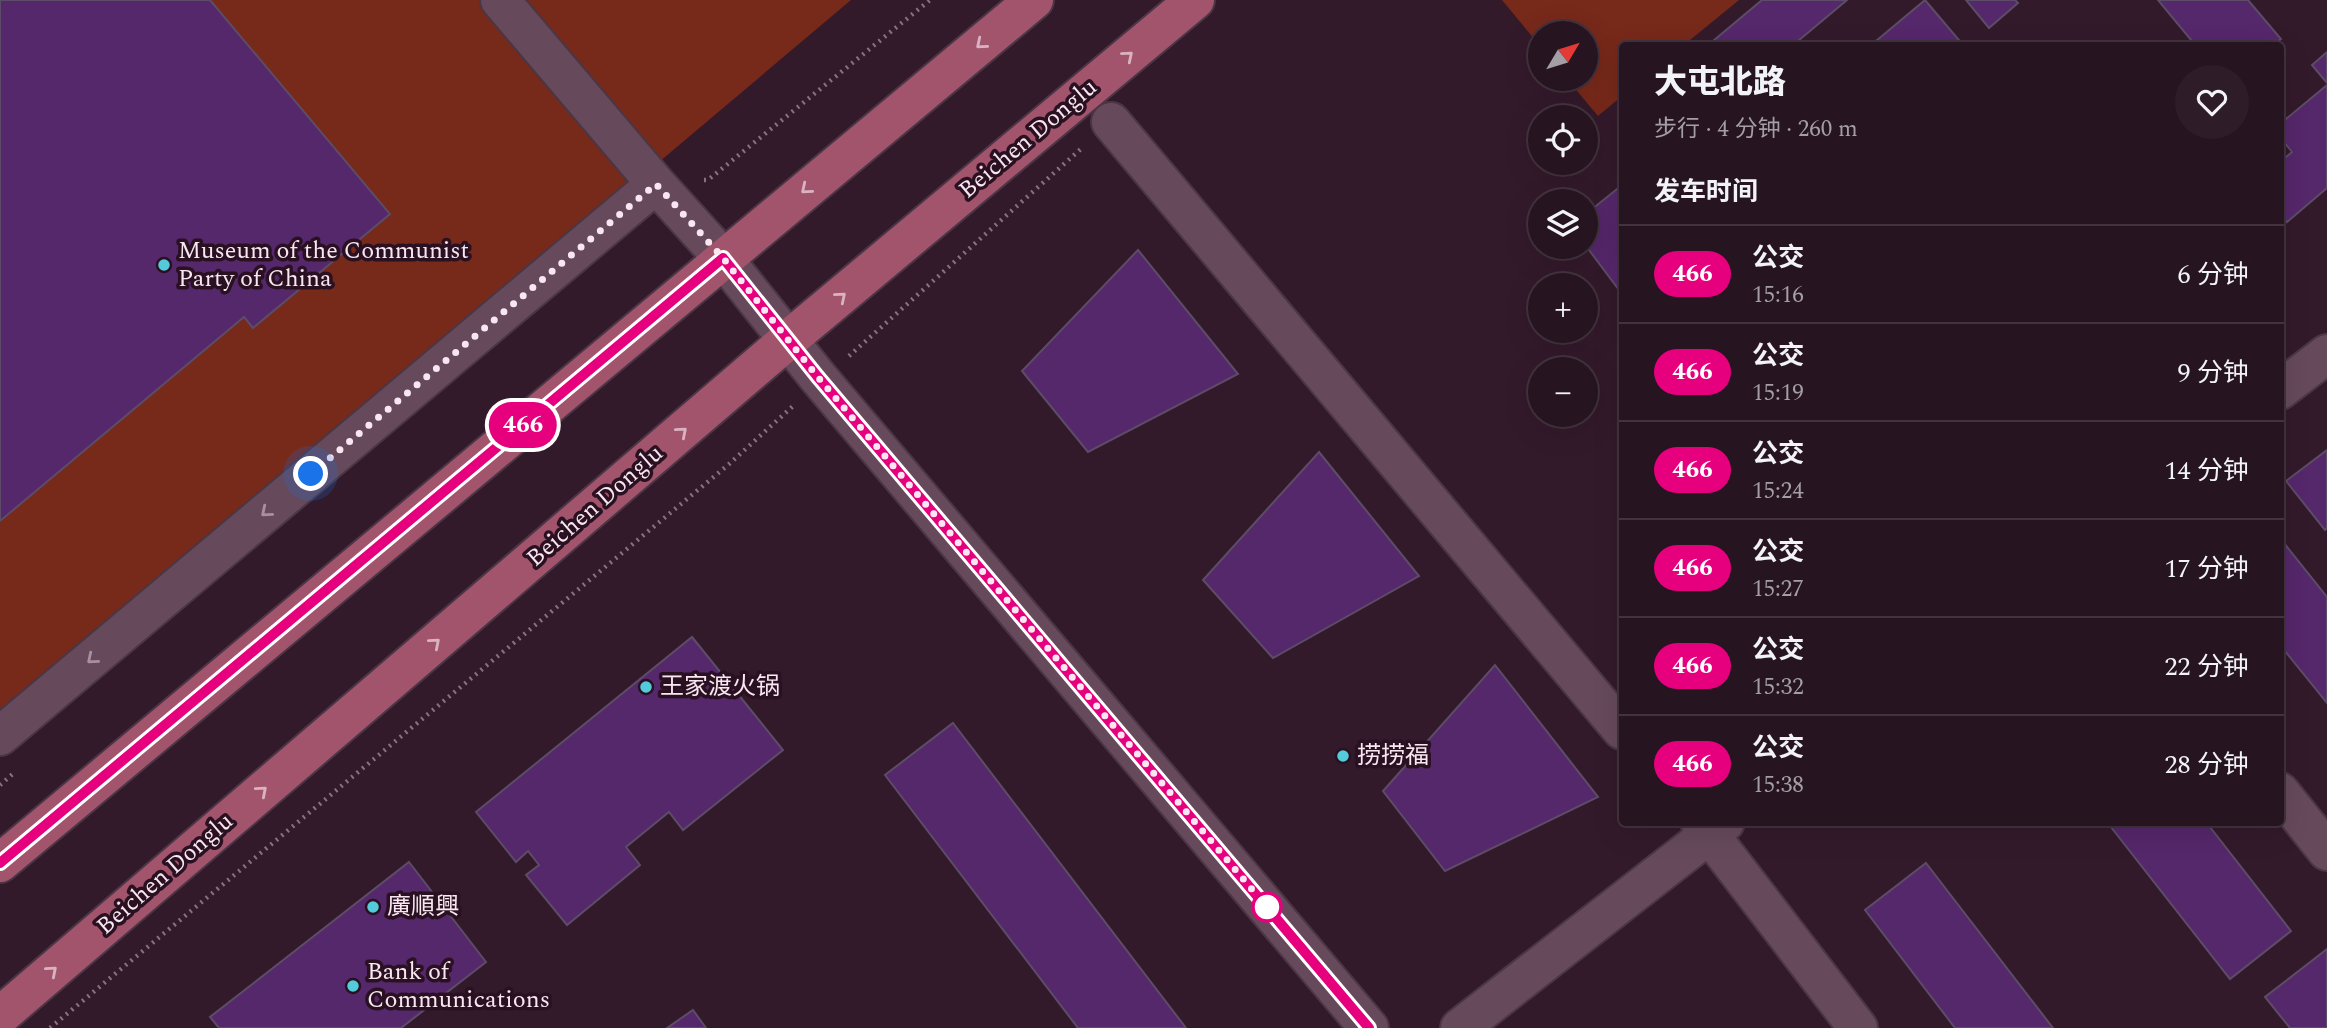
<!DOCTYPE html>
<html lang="zh">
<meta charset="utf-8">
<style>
:root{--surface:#261420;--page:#2e1d29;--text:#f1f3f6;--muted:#a49ea5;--line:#42333e}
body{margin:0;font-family:Spectral,"Noto Sans SC",serif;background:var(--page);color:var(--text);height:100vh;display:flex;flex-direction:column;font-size:26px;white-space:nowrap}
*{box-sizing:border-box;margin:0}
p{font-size:23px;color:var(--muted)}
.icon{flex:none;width:38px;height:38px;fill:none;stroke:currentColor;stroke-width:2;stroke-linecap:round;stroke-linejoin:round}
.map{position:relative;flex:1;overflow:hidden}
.details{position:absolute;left:1619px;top:42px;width:665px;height:784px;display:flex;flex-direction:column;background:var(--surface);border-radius:7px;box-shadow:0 7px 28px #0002,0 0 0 2px var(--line)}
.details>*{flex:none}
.badge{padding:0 14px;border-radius:23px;font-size:24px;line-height:46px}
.needle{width:46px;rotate:52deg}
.buttons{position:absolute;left:1528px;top:21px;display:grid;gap:14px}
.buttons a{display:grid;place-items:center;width:70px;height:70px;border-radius:50%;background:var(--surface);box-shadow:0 7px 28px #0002,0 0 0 2px var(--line);font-size:35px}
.you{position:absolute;width:35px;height:35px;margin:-18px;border:5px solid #fff;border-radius:50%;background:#1a73e8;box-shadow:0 0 0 10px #1a73e833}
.map>.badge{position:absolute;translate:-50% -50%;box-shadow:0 0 0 4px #fff}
h2{padding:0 35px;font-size:26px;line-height:63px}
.round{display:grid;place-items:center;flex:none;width:74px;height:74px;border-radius:37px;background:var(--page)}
.head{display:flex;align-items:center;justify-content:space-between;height:119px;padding:0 35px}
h1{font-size:33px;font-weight:800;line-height:52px}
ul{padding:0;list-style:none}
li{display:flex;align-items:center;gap:21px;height:98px;padding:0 35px;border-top:2px solid var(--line)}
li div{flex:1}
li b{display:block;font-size:26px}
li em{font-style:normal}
li .badge{min-width:77px;font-weight:700;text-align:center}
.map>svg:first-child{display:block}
.green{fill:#77291a}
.building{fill:#55276b;stroke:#5d4c67;stroke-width:2}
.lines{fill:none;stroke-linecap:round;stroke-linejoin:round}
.minor-casing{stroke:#4b3645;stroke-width:42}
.major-casing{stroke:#4b3645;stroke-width:42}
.path{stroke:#887280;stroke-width:4.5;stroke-dasharray:2 5;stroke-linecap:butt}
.minor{stroke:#664a5c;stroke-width:38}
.major{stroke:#a3546d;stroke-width:38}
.oneway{stroke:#dab3c3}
.oneway2{stroke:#a8909f}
.line-casing{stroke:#fff;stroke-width:16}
.line{stroke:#e6007e;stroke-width:10}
.walk{stroke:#f8e6f1;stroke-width:7;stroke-dasharray:0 12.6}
.poi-dot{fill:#53cbdb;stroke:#291121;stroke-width:2.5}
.stop-dot{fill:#fff;stroke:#e6007e;stroke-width:3.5}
.labels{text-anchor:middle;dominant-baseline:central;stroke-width:7;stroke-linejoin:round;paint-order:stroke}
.street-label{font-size:24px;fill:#f8e6f1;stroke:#291121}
.poi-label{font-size:24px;fill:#f8e6f1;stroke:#291121;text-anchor:start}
</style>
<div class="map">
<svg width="2327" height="1028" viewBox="0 0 2327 1028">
<rect width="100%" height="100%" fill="#331a2b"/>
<path class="green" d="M0,0H851L0,718Z
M1502,0H1739L1684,45L1622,46V96L1598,116L1567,79H1586V33H1540V46Z"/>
<path class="building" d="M0,0H210L390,214L253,328L244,317L0,521Z
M1762,0H1847L1792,46H1707Z
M1925,0L1964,46H1870Z
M1966,0H2015L2018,3L1989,28Z
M2158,0H2248L2281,39L2272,46H2196Z
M2327,52V83L2312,65Z
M2327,85V188L2287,222L2280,214V162L2292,152L2280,137V124Z
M1622,185V294L1586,246V214Z
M1138,250L1238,374L1088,452L1022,371Z
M2327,450V528L2325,530L2286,481Z
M1319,452L1419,576L1273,658L1203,580Z
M2280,538L2327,597V703L2280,645Z
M692,637L783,750L683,830L669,812L626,847L640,865L567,925L526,875L539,865L528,851L516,862L476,812Z
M1495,665L1598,797L1445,871L1383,791Z
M953,723L1186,1028H1078L885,775Z
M2107,822H2206L2291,931L2230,979Z
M409,862L486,962L401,1028H219L210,1017Z
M1926,863L2053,1028H1955L1865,910Z
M2327,949V1028H2290L2265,997Z
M693,1010L706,1028H667Z"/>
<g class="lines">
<defs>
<path id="minor" d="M500,0L656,184L723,258L817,376L1369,1028
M1111,122L1622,730
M2280,390L2327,354
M0,736L656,184
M2280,792L2327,851
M1700,822L1858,1028
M1460,1028L1725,822"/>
<path id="major" d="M0,863L1034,0
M0,1016L788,340L1195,0"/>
</defs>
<use href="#minor" class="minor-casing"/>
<use href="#major" class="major-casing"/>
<path class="path" d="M704,180H708L930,0
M849,356L1083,147
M0,785L15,772
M50,1028L728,465L793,406"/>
<use href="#minor" class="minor"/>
<use href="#major" class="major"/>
</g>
<defs><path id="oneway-chevron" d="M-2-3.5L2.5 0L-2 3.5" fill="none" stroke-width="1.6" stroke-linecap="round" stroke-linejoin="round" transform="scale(1.75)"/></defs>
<g class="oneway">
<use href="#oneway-chevron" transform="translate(981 44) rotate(140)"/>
<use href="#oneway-chevron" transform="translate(1128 56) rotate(-40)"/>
<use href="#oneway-chevron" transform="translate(806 189) rotate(140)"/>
<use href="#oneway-chevron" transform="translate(841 297) rotate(-40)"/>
<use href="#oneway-chevron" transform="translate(682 432) rotate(-41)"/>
<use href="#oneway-chevron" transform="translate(435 643) rotate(-41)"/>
<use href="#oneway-chevron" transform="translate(262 791) rotate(-41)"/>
<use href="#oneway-chevron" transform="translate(52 971) rotate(-41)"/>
</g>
<g class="oneway2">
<use href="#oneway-chevron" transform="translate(266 512) rotate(140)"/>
<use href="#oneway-chevron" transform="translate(92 659) rotate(140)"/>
</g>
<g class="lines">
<defs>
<path id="line" d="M0,863L723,258L817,376L1369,1028"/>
</defs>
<use href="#line" class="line-casing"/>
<use href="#line" class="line"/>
<path class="walk" d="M311,474L656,184L723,258L817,376L1267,907"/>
</g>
<g class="poi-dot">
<circle cx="164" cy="265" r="7"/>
<circle cx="646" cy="687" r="7"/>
<circle cx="1343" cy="756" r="7"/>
<circle cx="373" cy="907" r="7"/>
<circle cx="353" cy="986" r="7"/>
</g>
<circle class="stop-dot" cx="1267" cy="907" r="14"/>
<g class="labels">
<g class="street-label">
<text transform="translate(1028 139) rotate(-40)">Beichen Donglu</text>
<text transform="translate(595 506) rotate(-41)">Beichen Donglu</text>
<text transform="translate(165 874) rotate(-41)">Beichen Donglu</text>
</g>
<g class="poi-label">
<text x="178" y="251">Museum of the Communist<tspan x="178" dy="28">Party of China</tspan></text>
<text x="660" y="687">王家渡火锅</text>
<text x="1357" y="756">捞捞福</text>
<text x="387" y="907">廣順興</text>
<text x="367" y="972">Bank of<tspan x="367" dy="28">Communications</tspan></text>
</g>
</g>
</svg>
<div class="buttons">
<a><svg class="needle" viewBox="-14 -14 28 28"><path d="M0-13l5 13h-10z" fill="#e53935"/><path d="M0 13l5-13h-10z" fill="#a49ea5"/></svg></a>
<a><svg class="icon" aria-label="locate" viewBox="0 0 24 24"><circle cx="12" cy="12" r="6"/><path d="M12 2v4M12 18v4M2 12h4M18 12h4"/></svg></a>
<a><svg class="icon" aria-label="layers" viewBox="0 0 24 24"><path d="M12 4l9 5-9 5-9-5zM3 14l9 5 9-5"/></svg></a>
<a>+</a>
<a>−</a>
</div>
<div class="you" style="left:311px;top:474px"></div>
<b class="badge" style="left:523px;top:425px;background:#e6007e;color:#fff">466</b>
<section class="details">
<div class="head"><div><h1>大屯北路</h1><p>步行 · 4 分钟 · 260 m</p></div><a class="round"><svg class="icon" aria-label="heart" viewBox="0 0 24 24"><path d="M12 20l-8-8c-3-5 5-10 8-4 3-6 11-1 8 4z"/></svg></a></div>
<h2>发车时间</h2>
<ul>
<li><span class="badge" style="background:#e6007e;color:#fff">466</span><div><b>公交</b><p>15:16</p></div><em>6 分钟</em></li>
<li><span class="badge" style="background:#e6007e;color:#fff">466</span><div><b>公交</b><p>15:19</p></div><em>9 分钟</em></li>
<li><span class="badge" style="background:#e6007e;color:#fff">466</span><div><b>公交</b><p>15:24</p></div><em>14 分钟</em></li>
<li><span class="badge" style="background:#e6007e;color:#fff">466</span><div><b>公交</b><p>15:27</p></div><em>17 分钟</em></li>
<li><span class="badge" style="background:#e6007e;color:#fff">466</span><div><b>公交</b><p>15:32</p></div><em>22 分钟</em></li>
<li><span class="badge" style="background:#e6007e;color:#fff">466</span><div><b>公交</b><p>15:38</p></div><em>28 分钟</em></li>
</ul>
</section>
</div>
